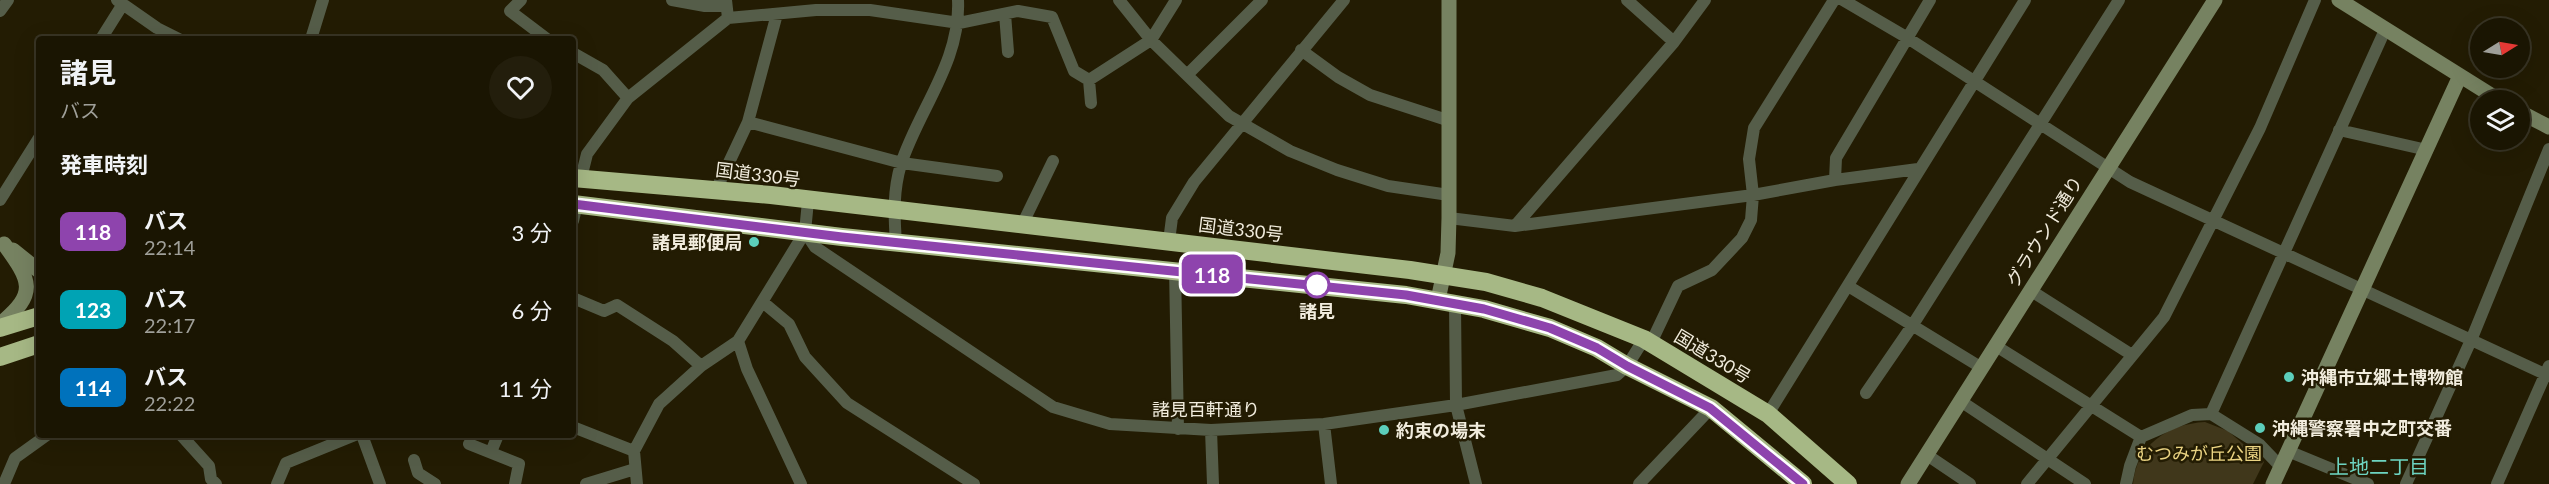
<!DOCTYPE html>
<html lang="ja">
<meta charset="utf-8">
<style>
:root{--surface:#1a1502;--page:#231e0c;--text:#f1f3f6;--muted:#9f9f99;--line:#383424}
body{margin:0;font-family:Lato,"Noto Sans JP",sans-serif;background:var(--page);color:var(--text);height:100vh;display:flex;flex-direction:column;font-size:22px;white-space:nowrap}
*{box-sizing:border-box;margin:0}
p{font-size:20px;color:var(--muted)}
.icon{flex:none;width:33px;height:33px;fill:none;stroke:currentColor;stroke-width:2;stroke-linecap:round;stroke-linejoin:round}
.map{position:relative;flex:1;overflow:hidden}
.side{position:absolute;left:36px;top:36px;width:540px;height:402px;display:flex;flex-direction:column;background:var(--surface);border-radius:6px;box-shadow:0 6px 24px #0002,0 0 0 2px var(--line)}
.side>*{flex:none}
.badge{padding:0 12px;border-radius:9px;font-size:21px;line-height:39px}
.needle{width:39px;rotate:79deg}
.buttons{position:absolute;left:2470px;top:18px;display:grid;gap:12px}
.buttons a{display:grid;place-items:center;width:60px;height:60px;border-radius:50%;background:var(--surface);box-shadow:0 6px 24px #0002,0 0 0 2px var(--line);font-size:30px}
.map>.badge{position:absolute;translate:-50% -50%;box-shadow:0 0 0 3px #fff}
h2{padding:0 24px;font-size:22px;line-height:54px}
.round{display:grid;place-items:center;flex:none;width:63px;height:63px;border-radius:32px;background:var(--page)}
.headline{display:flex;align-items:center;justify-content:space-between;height:102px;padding:0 24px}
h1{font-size:28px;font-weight:700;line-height:45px}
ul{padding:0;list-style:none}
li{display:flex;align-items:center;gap:18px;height:78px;padding:0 24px}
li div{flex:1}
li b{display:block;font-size:22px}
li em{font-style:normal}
li .badge{min-width:66px;font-weight:700;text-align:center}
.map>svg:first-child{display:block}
.green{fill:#40371b}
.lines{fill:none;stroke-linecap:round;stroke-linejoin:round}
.street{stroke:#555d49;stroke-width:12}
.secondary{stroke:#768261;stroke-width:15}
.highway{stroke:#a6b885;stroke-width:18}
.line-casing{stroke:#fff;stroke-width:14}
.line{stroke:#8e44ad;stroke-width:9}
.poi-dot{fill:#5ccebb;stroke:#231c03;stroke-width:2}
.stop-dot{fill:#fff;stroke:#8e44ad;stroke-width:3}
.labels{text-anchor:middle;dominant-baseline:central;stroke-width:5;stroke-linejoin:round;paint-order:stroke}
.street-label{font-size:18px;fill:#f1ecdd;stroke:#231c03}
.poi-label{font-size:18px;font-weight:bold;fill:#f1ecdd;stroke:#231c03;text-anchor:start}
.stop-label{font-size:18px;font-weight:bold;fill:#f1ecdd;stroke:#231c03}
.park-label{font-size:18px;fill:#ebd483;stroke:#231c03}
.neighbourhood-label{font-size:20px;fill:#6dd4c1;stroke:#231c03}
</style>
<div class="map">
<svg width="2549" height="484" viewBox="0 0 2549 484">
<rect width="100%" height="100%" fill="#231c03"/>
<path class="green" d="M2205,422L2228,431L2264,462L2253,484H2133C2136,445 2168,424 2205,422Z"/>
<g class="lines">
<path class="street" d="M117,0L157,28L179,39
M521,0L510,11L547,39
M672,0L705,6H726
M1119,0L1151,40L1229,116L1290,151L1337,170L1388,186L1449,195
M1627,0L1674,42
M1843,0L1906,37L2130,182L2549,376
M0,11L8,0
M1005,14L1008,52
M728,18L816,10H870L959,23L1018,11L1052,17L1074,71L1089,80L1151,40L1176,0
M101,39L123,4
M311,39L323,0
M1301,50L1338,77L1370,95L1450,121
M573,53L603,70L628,98
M1187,75L1262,0
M1089,80L1091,103
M748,122L902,163L997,176
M2339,130L2427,150
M581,178L587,154L628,98L728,18L726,0
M1835,180L1836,158L1930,0
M716,190L748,122L777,14
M0,200L39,138
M1449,218L1515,226L1753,195L1835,180L1918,169
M573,221L577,204
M1022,225L1053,161
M1515,226L1674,42L1705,0
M805,232L815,247L1053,407L1110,424L1211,430L1324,424L1456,405L1617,375L1627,366L1644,339
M1169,241L1172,218L1194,182L1344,0
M896,242C894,215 893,191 901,164C919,109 961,61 958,0
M1175,269L1178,429
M1848,286L1982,368
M2030,290L2132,355
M573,298L604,311L617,305L673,341L701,366
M764,303L789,324L805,357L847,403L974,484
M1455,304L1456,405L1476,484
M738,341L747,369L801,484
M1651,343L1678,286L1712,270L1742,238L1751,220L1753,195L1749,159L1754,128L1834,0
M1996,346L2141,437L2130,466L2126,484
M1866,393L1912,326L2119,0
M1962,402L2085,484
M1768,414L2025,0
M2211,414L2259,444L2281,467
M1324,424L1331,484
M573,427L634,451
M1211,430L1213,484
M181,435L209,466L211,479L216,484
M362,435L380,484
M2141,437L2192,415L2211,414L2385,30
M469,444L519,464L515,484
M2288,451L2368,484
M491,452L498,435
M1927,455L1970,484
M414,460L418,473L435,484
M4,484L15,458L47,435
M277,484L286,463L355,435
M586,484L635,469
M637,484L634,451L659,404L701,366L738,341L805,232L808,201
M1639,484L1711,408
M2027,484L2164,317L2260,128L2315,0
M2406,484L2472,338L2549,149
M2497,484L2549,366"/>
<path class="secondary" d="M2339,0L2499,100
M2520,112L2549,127
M13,250L39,271
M1438,300L1448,253L1449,218V0
M0,324C38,293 31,281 4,244
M1908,484L2215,0
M2273,484L2459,78"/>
<path class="highway" d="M573,178L771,195L1410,270L1486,282L1542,298L1644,339L1768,414L1848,484
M573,204L842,237L1406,295L1484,309L1550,328L1597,348L1627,366L1711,408L1803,484
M0,328L39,316
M0,357L39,344"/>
</g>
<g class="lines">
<defs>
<path id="line" d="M573,204L842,237L1406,295L1484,309L1550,328L1597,348L1627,366L1710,408L1803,484"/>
</defs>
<use href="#line" class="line-casing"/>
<use href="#line" class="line"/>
</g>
<g class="poi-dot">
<circle cx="754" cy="242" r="6"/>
<circle cx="2289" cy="377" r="6"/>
<circle cx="2260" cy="428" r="6"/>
<circle cx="1384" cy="430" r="6"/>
</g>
<circle class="stop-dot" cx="1317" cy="285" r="12"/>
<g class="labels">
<g class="street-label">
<text transform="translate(758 174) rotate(7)">国道330号</text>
<text transform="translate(1241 229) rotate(7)">国道330号</text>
<text transform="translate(2044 231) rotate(-58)">グラウンド通り</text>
<text transform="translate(1713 356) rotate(31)">国道330号</text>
<text x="1206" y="409">諸見百軒通り</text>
</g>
<g class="poi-label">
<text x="742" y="242" text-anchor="end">諸見郵便局</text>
<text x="2301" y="377">沖縄市立郷土博物館</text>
<text x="2272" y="428">沖縄警察署中之町交番</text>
<text x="1396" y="430">約束の場末</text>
</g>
<g class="stop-label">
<text x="1317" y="311">諸見</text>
</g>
<g class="park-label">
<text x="2199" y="453">むつみが丘公園</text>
</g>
<g class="neighbourhood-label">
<text x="2379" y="466">上地二丁目</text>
</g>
</g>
</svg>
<div class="buttons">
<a><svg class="needle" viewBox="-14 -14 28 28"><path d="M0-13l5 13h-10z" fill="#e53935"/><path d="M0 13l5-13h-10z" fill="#9f9f99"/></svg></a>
<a><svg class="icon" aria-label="layers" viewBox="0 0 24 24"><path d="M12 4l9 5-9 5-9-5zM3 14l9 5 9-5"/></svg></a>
</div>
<b class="badge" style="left:1212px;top:274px;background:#8e44ad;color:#fff">118</b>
<section class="side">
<div class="headline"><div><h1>諸見</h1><p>バス</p></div><a class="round"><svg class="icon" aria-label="heart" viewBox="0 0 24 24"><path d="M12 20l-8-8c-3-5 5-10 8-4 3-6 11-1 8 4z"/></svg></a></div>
<h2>発車時刻</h2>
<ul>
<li><span class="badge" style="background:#8e44ad;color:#fff">118</span><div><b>バス</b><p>22:14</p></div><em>3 分</em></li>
<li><span class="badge" style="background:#00a3b4;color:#fff">123</span><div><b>バス</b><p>22:17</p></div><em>6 分</em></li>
<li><span class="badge" style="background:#0072bc;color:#fff">114</span><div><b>バス</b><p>22:22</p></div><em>11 分</em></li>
</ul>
</section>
</div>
